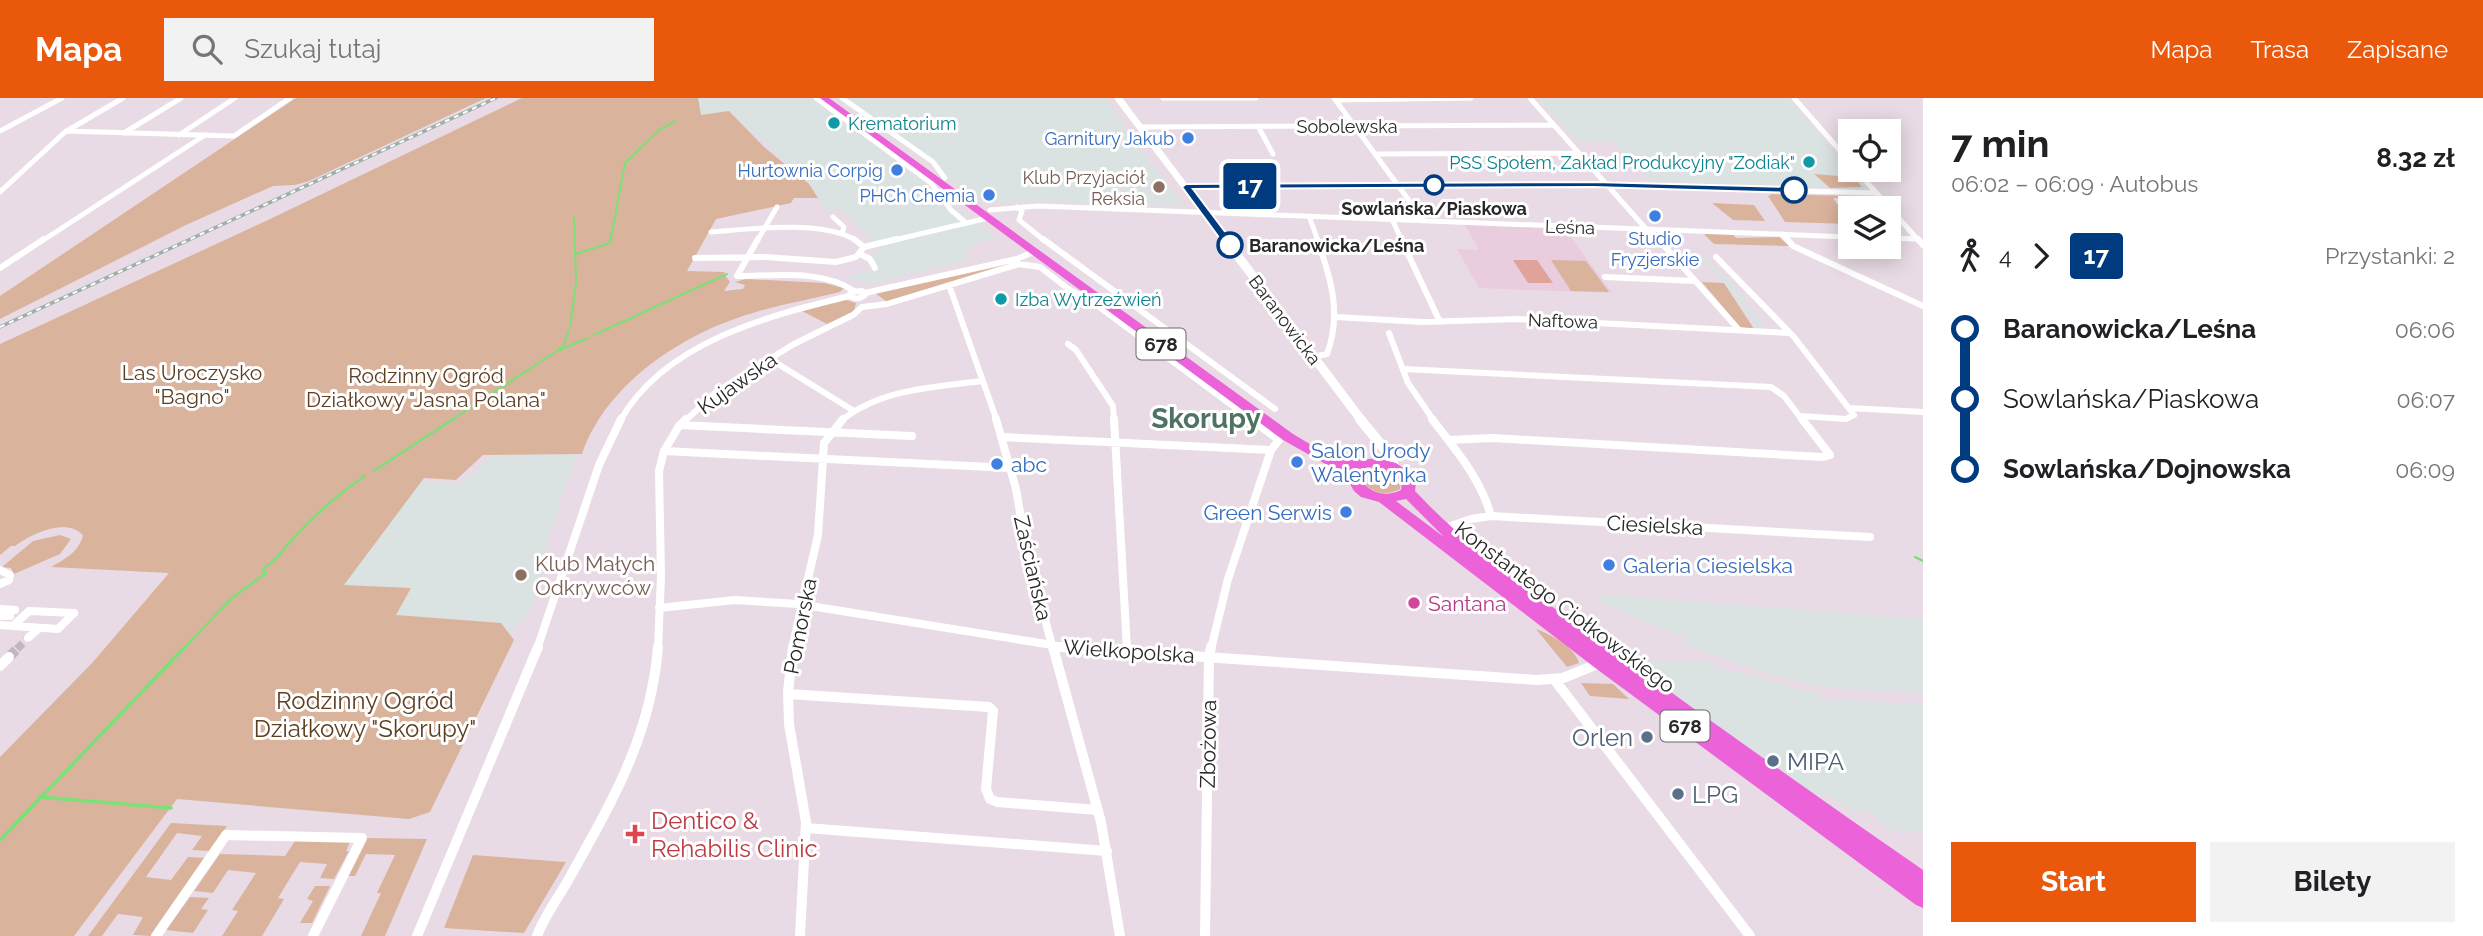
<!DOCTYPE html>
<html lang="pl">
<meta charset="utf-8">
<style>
:root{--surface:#fff;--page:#f2f2f2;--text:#202124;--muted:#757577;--accent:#ea580c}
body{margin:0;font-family:Raleway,sans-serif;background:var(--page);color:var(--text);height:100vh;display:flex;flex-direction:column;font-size:26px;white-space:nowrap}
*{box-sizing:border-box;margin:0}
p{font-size:23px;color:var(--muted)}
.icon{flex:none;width:38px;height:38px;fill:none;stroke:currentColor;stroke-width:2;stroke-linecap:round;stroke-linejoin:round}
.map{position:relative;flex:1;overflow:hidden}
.drawer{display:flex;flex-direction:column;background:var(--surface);width:560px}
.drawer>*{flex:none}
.badge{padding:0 14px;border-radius:5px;font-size:24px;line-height:46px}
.buttons{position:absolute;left:1838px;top:21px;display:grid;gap:14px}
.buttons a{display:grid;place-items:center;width:63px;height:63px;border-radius:0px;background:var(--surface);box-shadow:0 4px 18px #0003;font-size:35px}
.map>.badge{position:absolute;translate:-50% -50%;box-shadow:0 0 0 4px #fff}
.legs{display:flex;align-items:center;gap:10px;height:77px;padding:0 28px;font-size:23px}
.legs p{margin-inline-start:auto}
.overview{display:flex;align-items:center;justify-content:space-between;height:119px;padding:0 28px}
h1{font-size:38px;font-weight:700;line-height:52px}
.cta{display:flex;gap:14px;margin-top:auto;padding:14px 28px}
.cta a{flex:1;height:80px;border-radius:0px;background:var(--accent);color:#fff;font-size:28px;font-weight:700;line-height:80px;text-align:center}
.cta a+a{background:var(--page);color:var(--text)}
ul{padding:0 28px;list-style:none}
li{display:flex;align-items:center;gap:24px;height:70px;font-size:26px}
li i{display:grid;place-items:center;width:10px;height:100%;margin:0 9px;background:currentColor}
li i::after{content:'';width:18px;height:18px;margin:-9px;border:5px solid;border-radius:50%;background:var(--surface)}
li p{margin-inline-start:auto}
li:first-child i{background:linear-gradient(#0000 50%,currentColor 0)}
li:last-child i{background:linear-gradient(currentColor 50%,#0000 0)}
header{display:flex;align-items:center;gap:42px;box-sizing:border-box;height:98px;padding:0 35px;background:var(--accent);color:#fff}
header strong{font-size:33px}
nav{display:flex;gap:38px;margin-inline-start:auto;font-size:24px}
.search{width:490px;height:63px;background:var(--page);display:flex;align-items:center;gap:18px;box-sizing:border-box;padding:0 24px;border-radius:0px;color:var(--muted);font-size:26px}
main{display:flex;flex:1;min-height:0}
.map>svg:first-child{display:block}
.industrial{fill:#dbe2e2}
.education{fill:#e9ccde}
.green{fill:#dab39d}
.pitch{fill:#e0a39a}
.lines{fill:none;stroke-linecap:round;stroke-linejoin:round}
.stream-far2{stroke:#7ce079;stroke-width:2}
.stream-far1{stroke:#7ce079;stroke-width:2.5}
.stream{stroke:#7ce079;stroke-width:3.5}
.street-tunnel-far1{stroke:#c2b7bf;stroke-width:8;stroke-dasharray:8 4.5;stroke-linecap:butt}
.street-tunnel{stroke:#c2b7bf;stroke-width:10;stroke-dasharray:10 5;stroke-linecap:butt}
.street-far3{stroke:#fff;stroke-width:5}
.street-far2{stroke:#fff;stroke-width:6}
.street-far1{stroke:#fff;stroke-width:8}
.street{stroke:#fff;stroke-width:10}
.secondary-far2{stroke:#fff;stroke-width:7}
.secondary-far1{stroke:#fff;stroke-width:9}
.secondary{stroke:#fff;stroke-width:10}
.highway{fill:#ec63d9;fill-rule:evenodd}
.rail-casing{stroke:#9fb0a9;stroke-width:3.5}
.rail{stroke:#fff;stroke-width:2;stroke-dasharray:5;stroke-linecap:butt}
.line-1{fill:#003b80;stroke:#fff;stroke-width:2}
.culture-dot{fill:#0f9aa8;stroke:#fff;stroke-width:2.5}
.shop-dot{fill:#3f7fe0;stroke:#fff;stroke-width:2.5}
.stop-1-dot{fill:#fff;stroke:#003b80;stroke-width:3.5}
.education-dot{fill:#8d6e63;stroke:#fff;stroke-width:2.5}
.hotel-dot{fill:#d1479c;stroke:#fff;stroke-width:2.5}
.service-dot{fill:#5c6f8a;stroke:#fff;stroke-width:2.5}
.health-dot{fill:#e0444e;stroke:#fff;stroke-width:2.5}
.labels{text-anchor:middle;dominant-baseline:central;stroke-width:6;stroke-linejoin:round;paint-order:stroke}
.far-culture-label{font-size:18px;fill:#0d838f;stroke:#fff;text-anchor:start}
.far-street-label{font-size:18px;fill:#282828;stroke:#fff}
.far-shop-label{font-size:18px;fill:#366cbe;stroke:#fff;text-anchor:end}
.far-education-label{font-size:18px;fill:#785e54;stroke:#fff;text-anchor:end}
.far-stop-label{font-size:18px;font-weight:bold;fill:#282828;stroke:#fff}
.shield{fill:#fff;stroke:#686868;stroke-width:2}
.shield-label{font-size:19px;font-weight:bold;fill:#282828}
.park-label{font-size:21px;fill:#5c3e21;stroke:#fff}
.street-label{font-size:21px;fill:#282828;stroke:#fff}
.shop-label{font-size:21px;fill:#366cbe;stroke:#fff;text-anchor:start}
.education-label{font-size:21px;fill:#785e54;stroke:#fff;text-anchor:start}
.hotel-label{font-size:21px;fill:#b23c85;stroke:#fff;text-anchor:start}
.near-park-label{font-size:24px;fill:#5c3e21;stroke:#fff}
.near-service-label{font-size:24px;fill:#4e5e75;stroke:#fff;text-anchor:start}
.near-health-label{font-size:24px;fill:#be3a42;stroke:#fff;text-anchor:start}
.district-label{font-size:28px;font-weight:bold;fill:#4e7362;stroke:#fff}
</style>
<header>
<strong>Mapa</strong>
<div class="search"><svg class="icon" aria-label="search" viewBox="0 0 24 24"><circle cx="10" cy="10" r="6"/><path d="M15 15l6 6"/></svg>Szukaj tutaj</div>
<nav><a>Mapa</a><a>Trasa</a><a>Zapisane</a></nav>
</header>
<main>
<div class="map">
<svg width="1923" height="838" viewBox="0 0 1923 838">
<rect width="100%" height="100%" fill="#e9dbe5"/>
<path class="industrial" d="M698,0H812L997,140L975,145L971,151L964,153L971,161L865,188L861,183L849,182L846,179L878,171L869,157L881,154L841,111L827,113L809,86L729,13L701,17Z
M836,0H1105L1183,108L1017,103L986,106Z
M1539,0H1788L1869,92L1652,84L1614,44L1575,42Z
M1699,159H1705L1732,185L1745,201H1742L1761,223L1763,231H1755L1753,222L1742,211L1746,210L1739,207L1733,200L1737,199L1725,185Z
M576,356L541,464L543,465L539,489L529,514L511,535L501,525L396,517L410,490L343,487L422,383L460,386L494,357Z
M1598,496L1923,521V595L1846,591L1809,586L1763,574L1685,547L1686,540L1599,504Z
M1628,563H1706L1720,570L1819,596L1822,601L1923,607V734L1887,732L1872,715L1856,714L1825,696L1813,695Z"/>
<path class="education" d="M1465,127L1565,131L1612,195L1479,190L1457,151L1479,152Z"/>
<path class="green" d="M296,0H486L309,83L295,87L273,88L186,127L0,221V198Z
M522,0H698L701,17L729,13L764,49L809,86L818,100H794L791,105L716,121L687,173L725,174L724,176L730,184L724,193L743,191L745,187L735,184L746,181L824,185L844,190L840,194C812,201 783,206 756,214C685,234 607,284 582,356L483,357L456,382L424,380L344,487L411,490L396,517L501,525L514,542L430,714L409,721L177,701L74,838H0V659L93,564L169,475L51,469C65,461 79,454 83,437C66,419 31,436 15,448H11L0,457V246L268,122Z
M1843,70H1846L1862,89L1830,90L1814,76L1850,79Z
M1772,96L1853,98L1864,110H1860L1852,101L1833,100L1846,118L1845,114L1850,115V126L1785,124L1768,98Z
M1712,105L1754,107L1765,123L1733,122Z
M1703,135L1732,136L1736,140L1779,139L1789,148L1714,146Z
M1022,162L1023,164L997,169L887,204L875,195Z
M1551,162L1586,163L1609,194L1571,193Z
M1702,184L1724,185L1754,231L1740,229Z
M846,202L856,205L854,213L827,226L802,213Z
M1373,368L1390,371L1401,381L1400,391C1384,400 1368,393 1358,379L1361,372Z
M60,437L71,441L60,456L14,476L11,470L2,469L33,443Z
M1536,531C1550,536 1575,549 1579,565L1567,569Z
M1581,585L1613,586L1629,601L1590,598Z
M171,725L227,728L209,753L192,752L202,738L177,735L146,779L171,782L188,759L206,760L151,838L133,837L143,819L118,816L102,838H88Z
M365,740L427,741L385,838H361L381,795H377L395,757L366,756L355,778H346Z
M295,743L350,744L346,753H349L334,781L320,780L327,766L300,764L278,800L284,801L262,838H222L238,813L232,812L256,775L228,772L213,795L194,793L220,756L285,758Z
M473,757L566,764L524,835L444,830Z
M315,788H330L312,825H300L313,803L307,801Z
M190,799L209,800L201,811L208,812L193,835L166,832Z"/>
<path class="pitch" d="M1513,162H1537L1553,185H1528Z"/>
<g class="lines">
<path class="stream-far2" d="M574,119L576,182
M576,156L610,145L625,65L659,32L676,23
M570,229L576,185
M594,237L727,176
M560,252L588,240
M450,323L557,253L564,247L569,232"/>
<path class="stream-far1" d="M374,373L453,321
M1915,459L1923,463
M183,551L232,500L266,475L263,472C268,466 274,463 279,457C305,425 331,401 365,378"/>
<path class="stream" d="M39,699L171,710
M0,742L185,549"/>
<path class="street-tunnel-far1" d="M17,551L28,540"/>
<path class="street-tunnel" d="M9,559L19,549"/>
<path class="street-far3" d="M816,0L931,85L951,112L965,124
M842,0L933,64L945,80
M1163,0H1256
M1334,0L1424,123
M1530,0L1647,132
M1794,0L1850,64
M1335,2L1471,0
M1258,28L1273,56
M1139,29L1554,27
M0,33L62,0
M66,33L234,38L290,0
M124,35L181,0
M179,37L235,0
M1375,56L1578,55
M1856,72L1919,143
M1186,89L1593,87L1876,95
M0,94L65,34L123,0
M1017,109L1022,113L1019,122L1045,143
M990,112L1038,108L1850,139
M1309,118L1318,143
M833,119L844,129L842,136
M1392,121L1402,143
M1650,132L1660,143
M711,134C750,131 823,121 857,143
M1782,136L1788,143
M1888,140L1918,141
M42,143L205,37
M757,143L777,109
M890,143L988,120"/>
<path class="street-far2" d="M758,141L737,178C774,178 822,171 854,193
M1043,141L1275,311
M1401,141L1440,224
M1658,141L1739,232
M1787,141L1793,148L1923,208
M1918,141L1923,147
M864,149L897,141
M860,156L870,161L875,170
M1716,159L1794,239L1854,317L1846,321L1800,318
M695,160L765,159L836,164L856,159L864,149L854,141
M0,170L44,141
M1605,179L1695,183
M949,187L997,323
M862,193L866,196C861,201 856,202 849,198L851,194Z
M865,195L1017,161L1033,154
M1336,219L1422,224L1518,221L1790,235
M1389,235L1408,285L1434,323
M1068,246L1076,252L1113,308L1114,323
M1313,259L1327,256C1342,216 1331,180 1317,141
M770,261L854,313
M1403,271L1771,289L1784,298L1803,323
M1849,310L1923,314
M620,323C664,244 768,218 849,198
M685,323L716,294L794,246L853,217L862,209L887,206L1019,166L1040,169L1067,190L1094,205L1253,323
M841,323C880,291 934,289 982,283"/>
<path class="street-far1" d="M996,321L1016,391L1027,455L1053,551
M1114,321L1127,551
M1432,321C1455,351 1481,381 1491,418
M680,327L912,338
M1002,339L1271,352
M1449,342L1492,340L1822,359L1830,357L1802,321
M664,353L1010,370
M1442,431L1471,421L1491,418L1870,439
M0,472L10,477L9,482L0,486
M659,510L735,502L798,506L1077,551
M0,511L15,512
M0,518H10
M0,527L58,531L74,515
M13,528L29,513L74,515
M28,540L39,530
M537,551L599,367L621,321
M658,551L661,479L659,373L664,353L679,328L686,321
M792,551L818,437L824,345L843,321
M1211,551L1228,481L1271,352L1279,342L1251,321"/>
<path class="street" d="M793,549L788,594L789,626L806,724L800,838
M1053,549L1101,724L1120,838
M1061,549L1537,582L1563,580L1600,565
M1127,549V554
M0,568L9,559
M1554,581L1750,838
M788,596L989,609L993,613L986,691L990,701L997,704L1098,712
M806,730L1107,753
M156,838L226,737L362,740L313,838
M417,838L538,549
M537,838C545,816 560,798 571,777C613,702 651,637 658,549
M1205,838L1209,559L1211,549"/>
<path class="secondary-far2" d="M1118,0L1226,143"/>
<path class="secondary-far1" d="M1225,141L1362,323"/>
<path class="secondary" d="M1360,321L1392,360L1394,369"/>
<path class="highway" d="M820,0H829L1293,336L1320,352L1321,348L1326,347L1362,362L1376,360L1396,365L1409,374L1416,384L1415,393C1474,456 1545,503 1614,553C1716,627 1819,700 1923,772V810L1916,807L1594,569L1379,404L1361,399L1354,393L1345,377L1283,342ZM1368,369C1383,368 1393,373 1402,384L1401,392C1383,401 1364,393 1357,374ZM1406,401L1444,439L1396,403Z"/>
<defs>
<path id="rail" d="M0,229L496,0"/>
</defs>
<use href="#rail" class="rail-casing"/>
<use href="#rail" class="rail"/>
</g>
<path class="line-1" d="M1593,84L1794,89L1798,92L1794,95L1593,89L1193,91L1235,147L1230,150L1226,149L1182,89L1186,86Z"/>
<g class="culture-dot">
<circle cx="834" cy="25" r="7"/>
<circle cx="1809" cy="64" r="7"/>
<circle cx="1001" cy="201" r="7"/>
</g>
<g class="shop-dot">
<circle cx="1188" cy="40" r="7"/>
<circle cx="897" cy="72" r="7"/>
<circle cx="989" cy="97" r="7"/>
<circle cx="1655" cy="118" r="7"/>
<circle cx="1297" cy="364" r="7"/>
<circle cx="997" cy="366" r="7"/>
<circle cx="1346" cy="414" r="7"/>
<circle cx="1609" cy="467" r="7"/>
</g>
<g class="stop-1-dot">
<circle cx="1434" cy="87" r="9"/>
<circle cx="1794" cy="92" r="12"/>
<circle cx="1230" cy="147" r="12"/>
</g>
<g class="education-dot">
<circle cx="1159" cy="89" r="7"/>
<circle cx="521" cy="477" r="7"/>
</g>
<circle class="hotel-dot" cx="1414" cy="505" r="7"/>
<g class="service-dot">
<circle cx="1647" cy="639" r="7"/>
<circle cx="1773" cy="663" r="7"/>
<circle cx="1678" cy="696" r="7"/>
</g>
<path class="health-dot" d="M631.5 725.5h7v7h7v7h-7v7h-7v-7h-7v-7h7z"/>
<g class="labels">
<g class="far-culture-label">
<text x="848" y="25">Krematorium</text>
<text x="1795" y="64" text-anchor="end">PSS Społem, Zakład Produkcyjny "Zodiak"</text>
<text x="1015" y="201">Izba Wytrzeźwień</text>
</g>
<g class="far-street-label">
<text x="1347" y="28">Sobolewska</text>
<text transform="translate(1570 129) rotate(2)">Leśna</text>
<text transform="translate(1285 222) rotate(53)">Baranowicka</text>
<text transform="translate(1563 223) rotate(2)">Naftowa</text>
</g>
<g class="far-shop-label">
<text x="1174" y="40">Garnitury Jakub</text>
<text x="883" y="72">Hurtownia Corpig</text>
<text x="975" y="97">PHCh Chemia</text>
<text x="1655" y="140" text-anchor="middle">Studio<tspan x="1655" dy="21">Fryzjerskie</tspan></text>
</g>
<g class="far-education-label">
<text x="1145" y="79">Klub Przyjaciół<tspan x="1145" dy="21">Reksia</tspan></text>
</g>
<g class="far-stop-label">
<text x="1434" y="110">Sowlańska/Piaskowa</text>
<text x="1249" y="147" text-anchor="start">Baranowicka/Leśna</text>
</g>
<g class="shield">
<rect x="1136.5" y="230.5" width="49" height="31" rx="5"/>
<rect x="1660.5" y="612.5" width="49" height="31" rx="5"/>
</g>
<g class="shield-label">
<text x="1161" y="246">678</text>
<text x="1685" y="628">678</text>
</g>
<g class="park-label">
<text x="192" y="274">Las Uroczysko<tspan x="192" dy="24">"Bagno"</tspan></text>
<text x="426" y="277">Rodzinny Ogród<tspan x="426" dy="24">Działkowy "Jasna Polana"</tspan></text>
</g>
<g class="street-label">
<text transform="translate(737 285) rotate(-35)">Kujawska</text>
<text transform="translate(1655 427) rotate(3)">Ciesielska</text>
<text transform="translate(1033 470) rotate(77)">Zaściańska</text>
<text transform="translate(1565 509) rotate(37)">Konstantego Ciołkowskiego</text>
<text transform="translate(800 528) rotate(-79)">Pomorska</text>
<text transform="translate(1129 553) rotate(4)">Wielkopolska</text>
<text transform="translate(1208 646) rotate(-89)">Zbożowa</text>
</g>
<g class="shop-label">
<text x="1311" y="352">Salon Urody<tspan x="1311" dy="24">Walentynka</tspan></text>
<text x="1011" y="366">abc</text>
<text x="1332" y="414" text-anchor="end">Green Serwis</text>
<text x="1623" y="467">Galeria Ciesielska</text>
</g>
<g class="education-label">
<text x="535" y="465">Klub Małych<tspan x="535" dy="24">Odkrywców</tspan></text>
</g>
<g class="hotel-label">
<text x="1428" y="505">Santana</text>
</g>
<g class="near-park-label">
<text x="365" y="602">Rodzinny Ogród<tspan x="365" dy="28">Działkowy "Skorupy"</tspan></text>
</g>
<g class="near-service-label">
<text x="1633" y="639" text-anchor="end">Orlen</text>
<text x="1787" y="663">MIPA</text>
<text x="1692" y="696">LPG</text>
</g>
<g class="near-health-label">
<text x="651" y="722">Dentico &amp;<tspan x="651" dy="28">Rehabilis Clinic</tspan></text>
</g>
<g class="district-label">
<text x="1206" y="320">Skorupy</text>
</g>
</g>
</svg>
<div class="buttons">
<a><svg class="icon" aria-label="locate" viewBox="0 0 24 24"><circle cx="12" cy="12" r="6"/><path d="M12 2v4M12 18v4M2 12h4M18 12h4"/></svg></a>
<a><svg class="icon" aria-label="layers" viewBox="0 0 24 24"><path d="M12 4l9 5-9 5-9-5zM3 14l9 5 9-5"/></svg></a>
</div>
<b class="badge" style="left:1250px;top:88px;background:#003b80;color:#fff">17</b>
</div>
<section class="drawer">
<div class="overview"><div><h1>7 min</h1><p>06:02 – 06:09 · Autobus</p></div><b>8.32 zł</b></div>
<div class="legs"><svg class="icon" aria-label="walk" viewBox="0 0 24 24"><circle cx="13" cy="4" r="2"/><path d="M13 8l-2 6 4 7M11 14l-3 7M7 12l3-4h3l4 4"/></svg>4<svg class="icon" aria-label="forward" viewBox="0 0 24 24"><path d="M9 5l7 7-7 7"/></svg><b class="badge" style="background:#003b80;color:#fff">17</b><p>Przystanki: 2</p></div>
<ul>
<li><i style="color:#003b80"></i><b>Baranowicka/Leśna</b><p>06:06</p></li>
<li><i style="color:#003b80"></i><span>Sowlańska/Piaskowa</span><p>06:07</p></li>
<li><i style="color:#003b80"></i><b>Sowlańska/Dojnowska</b><p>06:09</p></li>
</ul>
<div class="cta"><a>Start</a><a>Bilety</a></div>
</section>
</main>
